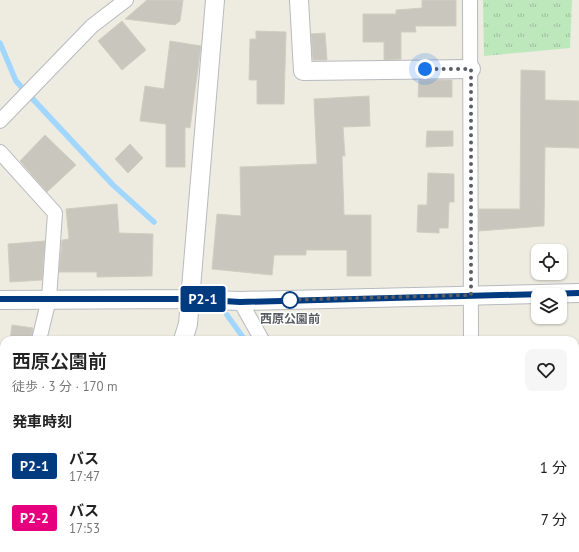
<!DOCTYPE html>
<html lang="ja">
<meta charset="utf-8">
<style>
:root{--surface:#fff;--page:#f6f6f6;--text:#222;--muted:#767676}
body{margin:0;font-family:"PT Sans","Noto Sans JP",sans-serif;background:var(--page);color:var(--text);height:100vh;display:flex;flex-direction:column;font-size:15px;white-space:nowrap}
*{box-sizing:border-box;margin:0}
p{font-size:13px;color:var(--muted)}
.icon{flex:none;width:22px;height:22px;fill:none;stroke:currentColor;stroke-width:2;stroke-linecap:round;stroke-linejoin:round}
.map{position:relative;flex:1;overflow:hidden}
.sheet{position:absolute;left:0px;top:336px;width:579px;height:216px;display:flex;flex-direction:column;background:var(--surface);border-radius:12px 12px 0 0;box-shadow:0 1px 3px #0004}
.sheet>*{flex:none}
.badge{padding:0 8px;border-radius:3px;font-size:14px;line-height:26px}
.tools{position:absolute;left:531px;top:244px;display:grid;gap:8px}
.tools a{display:grid;place-items:center;width:36px;height:36px;border-radius:8px;background:var(--surface);box-shadow:0 1px 3px #0004;font-size:20px}
.you{position:absolute;width:20px;height:20px;margin:-10px;border:3px solid #fff;border-radius:50%;background:#1a73e8;box-shadow:0 0 0 6px #1a73e833}
.map>.badge{position:absolute;translate:-50% -50%;box-shadow:0 0 0 2px #fff}
h2{padding:0 12px;font-size:15px;line-height:36px}
.round{display:grid;place-items:center;flex:none;width:42px;height:42px;border-radius:8px;background:var(--page)}
.summary{display:flex;align-items:center;justify-content:space-between;height:68px;padding:0 12px}
h1{font-size:19px;font-weight:600;line-height:30px}
ul{padding:0;list-style:none}
li{display:flex;align-items:center;gap:12px;height:52px;padding:0 12px}
li div{flex:1}
li b{display:block;font-size:15px}
li em{font-style:normal}
li .badge{min-width:44px;font-weight:700;text-align:center}
.map>svg:first-child{display:block}
.grass{fill:url(#grass-tufts)}
.park{fill:#bce8bc}
.lines{fill:none;stroke-linecap:round;stroke-linejoin:round}
.stream{stroke:#a1d7ff;stroke-width:5.5}
.building{fill:#c9c6be;stroke:#d3cdbf}
.minor-casing{stroke:#b7babf;stroke-width:16}
.tertiary-casing{stroke:#b7babf;stroke-width:20}
.minor{stroke:#fff;stroke-width:14}
.tertiary{stroke:#fff;stroke-width:18}
.line-casing{stroke:#fff;stroke-width:9}
.line{stroke:#003b80;stroke-width:6}
.walk{stroke:#5a5e64;stroke-width:4;stroke-dasharray:0 7.2}
.stop-dot{fill:#fff;stroke:#003b80;stroke-width:2}
.labels{text-anchor:middle;dominant-baseline:central;stroke-width:3;stroke-linejoin:round;paint-order:stroke}
.stop-label{font-size:12px;font-weight:bold;fill:#5a5e64;stroke:#fff}
</style>
<div class="map">
<svg width="579" height="552" viewBox="0 0 579 552">
<defs>
<pattern id="grass-tufts" width="24" height="20" patternUnits="userSpaceOnUse"><rect width="24" height="20" fill="#bce8bc"/><path d="M3 7l-1-3M5 7V3M7 7l1-3M15 17l-1-3M17 17v-4M19 17l1-3" fill="none" stroke="#9cbf9c"/></pattern>
</defs>
<rect width="100%" height="100%" fill="#eeebe1"/>
<path class="grass" d="M483,0H572L570,48L484,56Z"/>
<path class="park" d="M250,548H322L323,552H248Z"/>
<g class="lines">
<path class="stream" d="M0,43L16,81L113,185L154,222
M227,315L245,340
M329,548L330,552"/>
</g>
<path class="building" d="M147,0H183L180,21L175,25L125,19Z
M422,0H456V26H415L416,32H401V59L384,60V42H363V14H396V10L422,8Z
M122,21L146,50L122,70L98,41Z
M256,31L286,32L284,104H257V80H249L250,39H256Z
M325,33L327,60H313L311,34Z
M170,41L201,46L190,128L185,127V167H166V124L140,121L145,86L164,89Z
M521,70L545,71V100L579,101V148L545,147L544,226L479,231V209H520Z
M419,80H452V97H418Z
M369,96L370,126L343,127L345,156H342L344,215H371V276H347V250H306V255H274L272,275L212,269L217,214L241,216L240,167L317,164L314,99Z
M427,131H453V146L426,147Z
M45,135L76,165L47,192L20,161Z
M130,144L143,158L128,173L115,159Z
M428,173L454,174V202H449L448,228H439V233L417,232L418,205H427Z
M117,204L119,233L153,234L152,276L97,277V272H59L62,240L69,239L66,209Z
M45,241L42,280L10,282L8,244Z
M12,325L33,328L31,340H10Z"/>
<g class="lines">
<defs>
<path id="minor" d="M470,0L471,340
M0,121L92,26L126,0
M0,152L55,213L49,299L39,340
M240,301L262,340
M0,450L4,451
M0,505L4,488
M341,548L343,552
M471,548V552
M239,552L242,548"/>
<path id="tertiary" d="M299,0L303,71L471,69
M0,300L189,299L240,301L579,293
M183,340L188,324L215,0
M118,552L119,548"/>
</defs>
<use href="#minor" class="minor-casing"/>
<use href="#tertiary" class="tertiary-casing"/>
<use href="#minor" class="minor"/>
<use href="#tertiary" class="tertiary"/>
</g>
<g class="lines">
<defs>
<path id="line" d="M0,299H189L240,302L579,293"/>
</defs>
<use href="#line" class="line-casing"/>
<use href="#line" class="line"/>
<path class="walk" d="M290,300H284L471,295V69H425"/>
</g>
<circle class="stop-dot" cx="290" cy="300" r="8"/>
<g class="labels">
<g class="stop-label">
<text x="290" y="318">西原公園前</text>
</g>
</g>
</svg>
<div class="tools">
<a><svg class="icon" aria-label="locate" viewBox="0 0 24 24"><circle cx="12" cy="12" r="6"/><path d="M12 2v4M12 18v4M2 12h4M18 12h4"/></svg></a>
<a><svg class="icon" aria-label="layers" viewBox="0 0 24 24"><path d="M12 4l9 5-9 5-9-5zM3 14l9 5 9-5"/></svg></a>
</div>
<div class="you" style="left:425px;top:69px"></div>
<b class="badge" style="left:203px;top:299px;background:#003b80;color:#fff">P2-1</b>
<section class="sheet">
<div class="summary"><div><h1>西原公園前</h1><p>徒歩 · 3 分 · 170 m</p></div><a class="round"><svg class="icon" aria-label="heart" viewBox="0 0 24 24"><path d="M12 20l-8-8c-3-5 5-10 8-4 3-6 11-1 8 4z"/></svg></a></div>
<h2>発車時刻</h2>
<ul>
<li><span class="badge" style="background:#003b80;color:#fff">P2-1</span><div><b>バス</b><p>17:47</p></div><em>1 分</em></li>
<li><span class="badge" style="background:#e6007e;color:#fff">P2-2</span><div><b>バス</b><p>17:53</p></div><em>7 分</em></li>
</ul>
</section>
</div>
